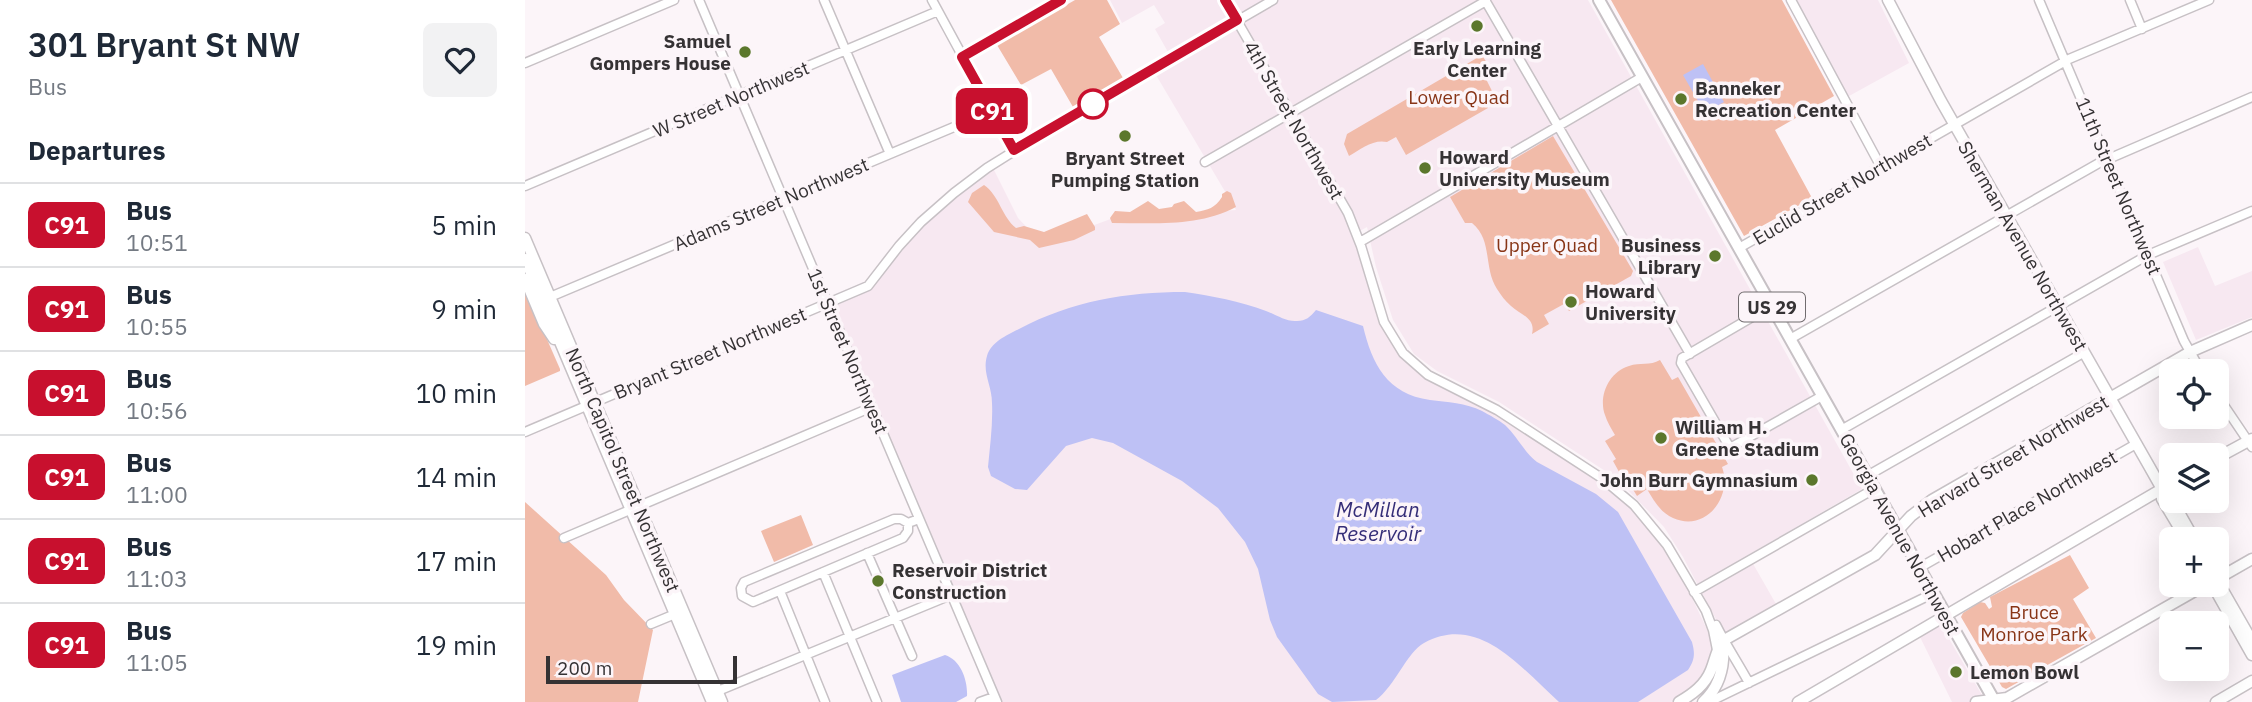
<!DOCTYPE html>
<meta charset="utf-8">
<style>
:root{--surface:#fff;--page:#f2f2f3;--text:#1f2937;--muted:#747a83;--line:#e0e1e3}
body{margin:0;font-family:"IBM Plex Sans",sans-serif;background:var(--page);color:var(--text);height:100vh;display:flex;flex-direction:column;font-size:26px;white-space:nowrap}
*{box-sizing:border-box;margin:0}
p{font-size:23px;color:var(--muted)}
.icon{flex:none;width:38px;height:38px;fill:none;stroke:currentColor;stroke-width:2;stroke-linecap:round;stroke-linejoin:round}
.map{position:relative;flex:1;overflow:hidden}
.drawer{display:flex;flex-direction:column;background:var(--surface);width:525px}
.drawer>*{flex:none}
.badge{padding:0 14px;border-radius:10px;font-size:24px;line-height:46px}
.fabs{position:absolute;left:1634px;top:359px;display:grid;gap:14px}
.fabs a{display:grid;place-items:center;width:70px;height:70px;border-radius:10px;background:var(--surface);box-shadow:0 7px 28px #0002;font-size:35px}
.scale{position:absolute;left:21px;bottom:18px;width:191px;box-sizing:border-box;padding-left:7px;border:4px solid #353234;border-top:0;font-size:19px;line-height:24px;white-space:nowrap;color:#353234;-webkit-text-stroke:5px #fcf5f9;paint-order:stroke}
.map>.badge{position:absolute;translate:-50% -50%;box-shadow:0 0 0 4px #fff}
h2{padding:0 28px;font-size:26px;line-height:63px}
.round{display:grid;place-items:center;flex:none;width:74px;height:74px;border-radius:10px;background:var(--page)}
.overview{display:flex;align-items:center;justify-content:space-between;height:119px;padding:0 28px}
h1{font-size:33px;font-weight:600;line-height:52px}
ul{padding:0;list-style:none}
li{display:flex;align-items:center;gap:21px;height:84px;padding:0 28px;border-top:2px solid var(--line)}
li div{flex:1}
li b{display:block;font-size:26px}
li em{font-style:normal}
li .badge{min-width:77px;font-weight:700;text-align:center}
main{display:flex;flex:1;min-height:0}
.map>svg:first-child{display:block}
.built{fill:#f7e8f1}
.green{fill:#f1bba9}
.water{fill:#bec1f5}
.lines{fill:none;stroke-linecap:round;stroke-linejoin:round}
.minor-casing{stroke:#c7c1c5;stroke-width:11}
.major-casing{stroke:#c7c1c5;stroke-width:13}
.highway-casing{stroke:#c7c1c5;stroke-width:14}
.minor{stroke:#fff;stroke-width:8}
.major{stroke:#fff;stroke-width:10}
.highway{stroke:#fff;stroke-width:10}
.line-casing{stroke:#fff;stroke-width:16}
.line{stroke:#c8102e;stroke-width:10}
.poi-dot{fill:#5b772c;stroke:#fcf5f9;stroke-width:2.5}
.stop-dot{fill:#fff;stroke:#c8102e;stroke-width:3.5}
.labels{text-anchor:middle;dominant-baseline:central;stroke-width:7;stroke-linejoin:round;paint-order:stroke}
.shield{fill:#fcf5f9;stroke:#716c6f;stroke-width:2}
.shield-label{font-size:18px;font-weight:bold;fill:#353234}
.poi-label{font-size:19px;font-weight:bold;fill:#353234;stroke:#fcf5f9;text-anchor:start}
.park-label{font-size:19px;fill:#883517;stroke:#fcf5f9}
.street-label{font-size:19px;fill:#353234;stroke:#fcf5f9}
.water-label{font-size:21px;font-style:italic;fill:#352e78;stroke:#fcf5f9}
</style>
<main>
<section class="drawer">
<div class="overview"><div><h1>301 Bryant St NW</h1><p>Bus</p></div><a class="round"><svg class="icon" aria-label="heart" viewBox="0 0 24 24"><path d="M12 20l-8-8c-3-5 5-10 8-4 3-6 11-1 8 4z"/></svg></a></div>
<h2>Departures</h2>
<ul>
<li><span class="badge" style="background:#c8102e;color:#fff">C91</span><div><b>Bus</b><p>10:51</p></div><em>5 min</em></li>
<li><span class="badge" style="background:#c8102e;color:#fff">C91</span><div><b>Bus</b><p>10:55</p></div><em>9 min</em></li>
<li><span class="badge" style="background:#c8102e;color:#fff">C91</span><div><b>Bus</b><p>10:56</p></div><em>10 min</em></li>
<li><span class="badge" style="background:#c8102e;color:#fff">C91</span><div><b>Bus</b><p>11:00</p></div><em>14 min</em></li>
<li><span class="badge" style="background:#c8102e;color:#fff">C91</span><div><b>Bus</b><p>11:03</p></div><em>17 min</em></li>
<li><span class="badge" style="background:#c8102e;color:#fff">C91</span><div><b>Bus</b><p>11:05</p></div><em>19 min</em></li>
</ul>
</section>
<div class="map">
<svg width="1727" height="702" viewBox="0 0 1727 702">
<rect width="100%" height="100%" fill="#fcf5f9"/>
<path class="built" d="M585,0H1063L1337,489L1223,555L1251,604L1201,633L1194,625L1158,557L1139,527L1091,478L974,402L912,371L889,354L868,320L851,267L842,227L831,233L859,322L888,364L956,400L1085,483L1142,545L1186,638V661L1180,674L1166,691L1146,702H472L303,303L340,287L410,209L462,168L469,170L493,218L513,239L545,234L591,217L711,210L631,75L661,58L654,46L643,52L630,29L640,23L629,5L597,23Z
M1260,0H1353L1384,63L1315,101Z
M1673,247L1690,286L1727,271V317L1671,340L1638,262Z
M1416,625L1461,702H1427L1395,637Z"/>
<path class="green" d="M550,0H582L595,24L574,37L598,78L548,107L526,69L496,85L472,45Z
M1086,0H1257L1309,96L1250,130L1287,198L1219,236Z
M957,55L965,68L958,73L971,99L961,104L963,108L881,155L871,137L862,142C848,139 836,149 824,156L819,144L822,134Z
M1028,136L1108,271L1106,276L1044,311L1039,304L1019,315L1024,324L1007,334C1011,318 996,315 986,306C980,301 976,295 972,289C958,267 968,240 947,223H940L925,197Z
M459,185C474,195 477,217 491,228L499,226L519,232L562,214L570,227V230L549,240L514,248L505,240L469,232L443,202L447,193Z
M702,191L706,193L711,207C674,227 628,223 587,223L585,218L590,211L605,212L623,201L634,209L647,207L649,204L659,201L671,212C683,210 690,208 697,197V194Z
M0,289L35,369V371L0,386Z
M1135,360L1147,380L1153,377L1203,464L1197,467C1208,496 1181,533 1148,518C1135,512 1129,501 1122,489L1112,496L1101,478L1098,479L1088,461L1091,459L1080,441L1090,435C1086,428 1082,422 1080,415C1073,396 1084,372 1104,366C1115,362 1125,366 1135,360Z
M0,502L81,575L99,600L128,630L113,702H0Z
M276,515L288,545L249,562L236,531Z
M1545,555L1564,588L1548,599L1571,638L1508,673H1502L1499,679L1481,689L1477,687L1436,617L1438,613L1455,602L1460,603L1464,609L1467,607L1465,597Z"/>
<path class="water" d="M1178,64L1199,102L1180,113L1158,75Z
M660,292C687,296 715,301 741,311C752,315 761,322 772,321C781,321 785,317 791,310L838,326C847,364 862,394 905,400C922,402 941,403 957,411C964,415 974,420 980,425C992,436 999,452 1012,462L1071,494L1093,512L1167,642C1170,653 1170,660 1163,670L1113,702H1034C996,668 954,613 899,643C882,652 870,686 851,700L807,702L793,694L752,637L745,620L733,569L720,542L693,508L657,481L588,443L567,438L541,446L502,490L490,489L466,476L463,467C465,446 468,424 467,403C467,385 457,373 462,356C466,342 482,335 494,329C547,301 601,292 660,292Z
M420,655C436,660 443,681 442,696L431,702H376L367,675Z"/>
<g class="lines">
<defs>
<path id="minor" d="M174,0L472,702
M299,0L365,154
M407,0L489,151
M700,0L823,213L836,246L859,322L878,353L903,375L972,410L1078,479L1109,505L1142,545L1181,611L1188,630L1192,650
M960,0L1165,354
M1266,0L1356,167
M1514,0L1659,341L1676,371
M1605,0L1617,29
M437,57L536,0
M0,63L149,0
M680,162L961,1
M0,186L413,11
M835,242L1117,77
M1214,248L1544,59L1684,0
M25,297L467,111
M1246,306L1157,358L1156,363L1205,448L1297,396
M1265,339L1574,163L1727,97
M1692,395L1727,447
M1316,430L1623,255L1727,211
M0,432L343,286L374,246L396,222L429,193L462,168L510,138L748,0
M1342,476L1558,353
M383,523V531L378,538L228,602L217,596L216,588L219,582L369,519H376L383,523L394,519
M39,538L347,407
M342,553L387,656
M1394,568L1611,444
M298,572L352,702
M255,591L300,702
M1169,592L1349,489
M126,624L155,612
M1191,625C1201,645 1213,663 1224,683
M193,691L426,595
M455,702L469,697
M1184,702L1409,593"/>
<path id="major" d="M1363,0L1416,101L1624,466L1637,489V499L1661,539
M0,238L197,702
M0,259L187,702
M0,279L19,324L29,339
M1692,458L1727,439
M1647,500L1669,539
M1692,579L1727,559
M1692,580L1727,641
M1687,584L1727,655
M1154,702C1168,694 1180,685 1186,670C1191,658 1191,648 1201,639L1350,555L1386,516L1407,500L1665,352L1727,325
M1178,702C1196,686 1200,665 1198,642
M1273,702L1647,483
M1451,702L1482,698L1682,584
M1691,702L1727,681"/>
<path id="highway" d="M1074,0L1470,702"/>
</defs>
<use href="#minor" class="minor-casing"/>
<use href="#major" class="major-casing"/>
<use href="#highway" class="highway-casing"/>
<use href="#minor" class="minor"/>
<use href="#major" class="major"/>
<use href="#highway" class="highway"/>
</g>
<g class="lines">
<defs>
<path id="line" d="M536,0L437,57L489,150L712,20L700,0"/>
</defs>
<use href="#line" class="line-casing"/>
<use href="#line" class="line"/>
</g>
<g class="poi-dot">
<circle cx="952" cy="26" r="7"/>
<circle cx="220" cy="52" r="7"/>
<circle cx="1156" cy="99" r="7"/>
<circle cx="600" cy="136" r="7"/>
<circle cx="900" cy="168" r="7"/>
<circle cx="1190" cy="256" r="7"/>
<circle cx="1046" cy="302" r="7"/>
<circle cx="1136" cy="438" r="7"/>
<circle cx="1287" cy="480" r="7"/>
<circle cx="353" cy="581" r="7"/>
<circle cx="1431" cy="672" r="7"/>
</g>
<circle class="stop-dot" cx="568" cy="104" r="14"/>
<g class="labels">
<rect class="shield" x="1214" y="292.5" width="66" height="29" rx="5"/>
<g class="shield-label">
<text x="1247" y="307">US 29</text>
</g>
<g class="poi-label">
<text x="206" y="41" text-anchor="end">Samuel<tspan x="206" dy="22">Gompers House</tspan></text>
<text x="952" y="48" text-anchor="middle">Early Learning<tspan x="952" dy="22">Center</tspan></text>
<text x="1170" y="88">Banneker<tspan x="1170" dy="22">Recreation Center</tspan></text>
<text x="914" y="157">Howard<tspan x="914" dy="22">University Museum</tspan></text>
<text x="600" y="158" text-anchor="middle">Bryant Street<tspan x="600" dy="22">Pumping Station</tspan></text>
<text x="1176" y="245" text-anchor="end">Business<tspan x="1176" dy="22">Library</tspan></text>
<text x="1060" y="291">Howard<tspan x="1060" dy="22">University</tspan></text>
<text x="1150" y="427">William H.<tspan x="1150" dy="22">Greene Stadium</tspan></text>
<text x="1273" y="480" text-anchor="end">John Burr Gymnasium</text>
<text x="367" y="570">Reservoir District<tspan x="367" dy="22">Construction</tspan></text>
<text x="1445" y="672">Lemon Bowl</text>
</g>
<g class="park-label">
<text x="934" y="97">Lower Quad</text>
<text x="1022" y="245">Upper Quad</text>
<text x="1509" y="612">Bruce<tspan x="1509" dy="22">Monroe Park</tspan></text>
</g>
<g class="street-label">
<text transform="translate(206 99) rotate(-23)">W Street Northwest</text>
<text transform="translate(769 120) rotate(60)">4th Street Northwest</text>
<text transform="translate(1594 186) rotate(67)">11th Street Northwest</text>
<text transform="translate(1317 189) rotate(-30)">Euclid Street Northwest</text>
<text transform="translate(246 204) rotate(-23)">Adams Street Northwest</text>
<text transform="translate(1498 246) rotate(60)">Sherman Avenue Northwest</text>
<text transform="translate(323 351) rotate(67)">1st Street Northwest</text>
<text transform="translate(185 353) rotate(-23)">Bryant Street Northwest</text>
<text transform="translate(1488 456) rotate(-31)">Harvard Street Northwest</text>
<text transform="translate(98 470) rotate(67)">North Capitol Street Northwest</text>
<text transform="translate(1502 506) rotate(-30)">Hobart Place Northwest</text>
<text transform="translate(1375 534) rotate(61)">Georgia Avenue Northwest</text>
</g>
<g class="water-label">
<text x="853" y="509">McMillan<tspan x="853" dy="24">Reservoir</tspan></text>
</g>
</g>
</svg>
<div class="fabs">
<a><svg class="icon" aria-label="locate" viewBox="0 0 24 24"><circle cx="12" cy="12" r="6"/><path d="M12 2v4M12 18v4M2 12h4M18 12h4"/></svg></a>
<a><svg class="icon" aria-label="layers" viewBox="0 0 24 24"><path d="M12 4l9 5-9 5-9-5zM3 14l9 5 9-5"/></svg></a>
<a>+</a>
<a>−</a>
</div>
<div class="scale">200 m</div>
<b class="badge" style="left:467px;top:111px;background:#c8102e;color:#fff">C91</b>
</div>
</main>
